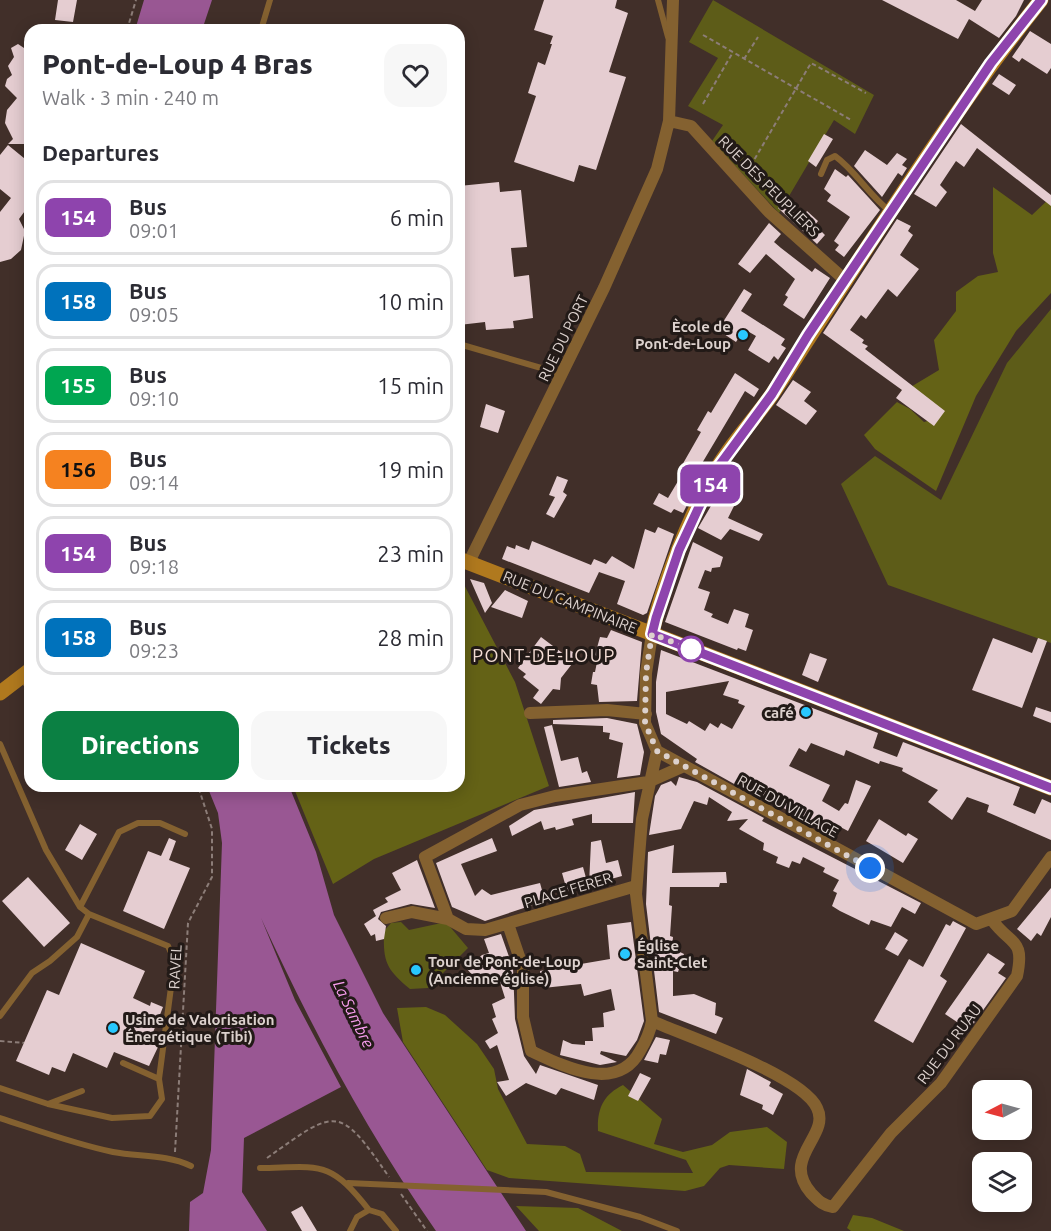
<!DOCTYPE html>
<meta charset="utf-8">
<style>
:root{--surface:#fff;--page:#f7f7f7;--text:#2b2b33;--muted:#7c7c81;--line:#e1e1e2;--accent:#0b8043}
body{margin:0;font-family:Ubuntu,sans-serif;background:var(--page);color:var(--text);height:100vh;display:flex;flex-direction:column;font-size:22px;white-space:nowrap}
*{box-sizing:border-box;margin:0}
p{font-size:20px;color:var(--muted)}
.icon{flex:none;width:33px;height:33px;fill:none;stroke:currentColor;stroke-width:2;stroke-linecap:round;stroke-linejoin:round}
.map{position:relative;flex:1;overflow:hidden}
.side{position:absolute;left:24px;top:24px;width:441px;height:768px;display:flex;flex-direction:column;background:var(--surface);border-radius:18px;box-shadow:0 3px 15px #0003}
.side>*{flex:none}
.badge{padding:0 12px;border-radius:9px;font-size:21px;line-height:39px}
.needle{width:39px;rotate:264deg}
.controls{position:absolute;left:972px;top:1080px;display:grid;gap:12px}
.controls a{display:grid;place-items:center;width:60px;height:60px;border-radius:12px;background:var(--surface);box-shadow:0 3px 15px #0003;font-size:30px}
.you{position:absolute;width:30px;height:30px;margin:-15px;border:4px solid #fff;border-radius:50%;background:#1a73e8;box-shadow:0 0 0 9px #1a73e833}
.map>.badge{position:absolute;translate:-50% -50%;box-shadow:0 0 0 3px #fff}
h2{padding:0 18px;font-size:22px;line-height:54px}
.round{display:grid;place-items:center;flex:none;width:63px;height:63px;border-radius:18px;background:var(--page)}
.head{display:flex;align-items:center;justify-content:space-between;height:102px;padding:0 18px}
h1{font-size:28px;font-weight:800;line-height:45px}
.action{display:flex;gap:12px;margin-top:auto;padding:12px 18px}
.action a{flex:1;height:69px;border-radius:18px;background:var(--accent);color:#fff;font-size:24px;font-weight:800;line-height:69px;text-align:center}
.action a+a{background:var(--page);color:var(--text)}
ul{padding:0;list-style:none}
li{display:flex;align-items:center;gap:18px;height:75px;margin:0 12px 9px;padding:0 6px;border:3px solid var(--line);border-radius:18px}
li div{flex:1}
li b{display:block;font-size:22px}
li em{font-style:normal}
li .badge{min-width:66px;font-weight:700;text-align:center}
.map>svg:first-child{display:block}
.green{fill:#5d5c18}
.forest{fill:#646216}
.water{fill:#995793}
.building{fill:#e5cdd1;fill-rule:evenodd}
.lines{fill:none;stroke-linecap:round;stroke-linejoin:round}
.path{stroke:#8c7d78;stroke-width:2;stroke-dasharray:4.5 3;stroke-linecap:butt}
.lane{stroke:#846130;stroke-width:6}
.street{stroke:#846130;stroke-width:12}
.secondary{stroke:#b0791e;stroke-width:15}
.line-casing{stroke:#fff;stroke-width:14}
.line{stroke:#8e44ad;stroke-width:9}
.walk{stroke:#dcd1cd;stroke-width:6;stroke-dasharray:0 10.8}
.poi-dot{fill:#28c8ff;stroke:#221a17;stroke-width:2}
.stop-dot{fill:#fff;stroke:#8e44ad;stroke-width:3}
.labels{text-anchor:middle;dominant-baseline:central;stroke-width:6;stroke-linejoin:round;paint-order:stroke}
.street-label{font-size:15px;fill:#dcd1cd;stroke:#221a17}
.poi-label{font-size:15px;font-weight:bold;fill:#dcd1cd;stroke:#221a17;text-anchor:start}
.water-label{font-size:16px;font-style:italic;fill:#fa9ff0;stroke:#221a17}
.quarter-label{font-size:18px;letter-spacing:1.5px;fill:#f5ded6;stroke:#221a17}
</style>
<div class="map">
<svg width="1051" height="1231" viewBox="0 0 1051 1231">
<rect width="100%" height="100%" fill="#412f29"/>
<path class="green" d="M713,0L874,95L855,134L834,120L779,213L712,141L723,125L688,106L718,58L689,42Z
M1051,309V643L888,585L841,484L875,456L941,500L1007,363Z
M401,922L409,930L446,922L468,948L428,988L410,989C386,969 383,962 384,931L391,923Z"/>
<path class="forest" d="M993,187L1032,215L1051,197V293L1016,331L976,396L936,491L875,449L864,435L897,402L910,409L924,422L935,419L909,388L939,370L934,340L956,311V292L978,276L998,272L993,253Z
M459,575L515,682L549,786L374,859L333,884L293,786H459Z
M426,1007L445,1015L477,1044L494,1069L498,1089L527,1144L565,1146L580,1154L586,1172L693,1173L686,1160L598,1131C597,1109 603,1095 623,1085L662,1119L654,1144L683,1152L712,1145L730,1132L767,1127L787,1142L784,1169L729,1165L720,1168L704,1186L685,1191L509,1178L487,1170L403,1042L397,1008Z
M516,1206L578,1208L622,1231H539Z
M853,1215L872,1218L904,1231H851L847,1228Z"/>
<path class="water" d="M144,0H212L202,30H135Z
M207,786H289L316,852L334,915L383,1013L526,1231H436C367,1132 311,1027 261,918L295,1000L341,1087L244,1138L242,1192L267,1231H189L190,1202L203,1193L211,1150L222,843L218,813Z"/>
<path class="building" d="M58,0H77L73,22L55,20Z
M544,0H617L615,8L628,13L609,72L626,77L596,170L579,165L574,182L514,162L536,96L528,93L538,62L545,65L552,44H550L553,36L534,30Z
M882,0H956L975,11L982,0H1024L1016,16L999,38L969,19L958,39Z
M1030,31L1051,44V68L1047,74L1022,58L1019,62L1012,57Z
M18,44L30,52V144H8L13,139L5,123L7,110L17,98L5,86L7,79L12,75L8,66L14,57L11,48Z
M999,74L1016,85L1009,95L992,84Z
M961,124L1051,195V206L977,148L964,167L956,161L940,185L947,192L936,207L914,194Z
M824,134L833,139L816,167L808,161Z
M8,145L30,163V204L19,219L25,231L21,250L11,259L0,262V212L11,198L0,189V155Z
M865,150L887,165L897,153L907,159L902,165L907,168L902,176L898,173L882,197L854,166Z
M835,169L846,177L848,175L880,210L844,257L835,250L839,245L834,241L850,217L827,201L831,195L824,189Z
M499,182L500,192L521,190L527,247L511,248L514,277L529,275L533,318L513,321L514,328L486,330L485,322L459,325V186Z
M781,204L802,218L807,211L818,221L815,225L825,235L817,244L778,208Z
M897,219L911,226L908,231L913,235L900,255L919,269L897,297L888,289L866,319L861,315L850,330L864,340L862,343L868,346L865,349L945,411L934,426L896,398L902,390L823,333Z
M769,223L781,234L774,242L781,248L812,272L815,268L830,278L804,319L783,305L788,297L785,295L795,279L766,254L750,273L738,264Z
M744,289L752,294L741,311L785,339L781,345L786,348L778,360L774,356L769,363L748,350L756,336L744,329L736,342L718,330Z
M735,373L759,389L754,397L745,391L698,470L703,473L683,513L674,509L671,513L653,504L659,493L668,498L684,471L681,467L701,432L697,430L708,411L711,413Z
M793,380L811,392L804,401L817,411L806,425L776,405Z
M486,404L505,411L498,433L480,427Z
M557,476L568,480L563,492L567,495L554,518L546,514L555,497L549,495Z
M718,494L736,502L728,518L763,534L759,541L730,529L721,540L698,528Z
M658,527L674,534L647,613L643,615L617,604L625,581L599,572L589,593L502,559L507,546L515,549L516,545L529,550L532,541L591,565L594,559L606,564L612,556L634,569L645,529L655,533Z
M693,542L723,557L720,567L712,568L711,572L705,570L698,588L710,592L704,610L713,614L711,617L728,624L734,609L749,614L745,627L753,630L746,651L738,648L737,650L665,622Z
M470,579L484,583L492,603L485,613Z
M505,590L528,601L522,618L491,607Z
M611,630L642,642L637,701L599,702L597,685L591,684L593,672H595L598,657L595,655L600,637L607,638Z
M541,637L565,655L569,650L579,655L561,678L560,690L553,689L541,704L533,698L539,690L523,677L526,674L518,668Z
M993,638L1032,653L1038,638L1047,641L1022,708L972,690Z
M661,650L878,733L873,748L897,757L903,742L1020,787L1013,805L1035,814L1042,799L1051,803V840L987,812L989,805L967,797L952,820L928,802L938,790L902,771L903,768L880,761L879,764L846,750L844,756L811,743L806,752L799,748L789,766L830,785L822,801L839,811L845,803L848,804L856,780L871,786L848,831L829,821L824,831L757,793L762,783L743,774L736,785L695,762L697,759L661,734L656,712V682ZM729,681L723,695L739,700L738,703L745,706L732,729L721,723L718,728L710,723L705,731L689,721L687,724L666,714V692Z
M810,653L827,659L818,682L802,675Z
M1036,707L1051,712V723L1033,716Z
M607,718L637,724L644,752L640,775L617,778L623,743L609,739L610,733L603,732V726L553,724V720Z
M552,725L561,761L578,757L582,773L587,771L591,782L559,787L544,727Z
M679,777L697,782L764,818L762,821L921,903L915,914L902,907L891,927L871,920L869,925L840,911L832,906L837,893L833,891L839,880L823,872L825,868L803,857L800,864L792,861L789,868L776,863L778,857L763,850L764,843L739,829L748,819L727,821L732,812L709,797L707,805L694,801L681,829L649,835L655,796L661,785L671,781L676,786Z
M635,792L633,823H592V814L572,819L574,825L556,830L555,827L544,830L541,821L512,836L509,826L534,810Z
M879,819L906,836L908,833L918,839L903,863L866,841Z
M80,824L97,834L82,860L65,850Z
M169,838L176,841L169,860L190,868L164,929L123,911L148,851L161,856Z
M492,838L497,851L461,864L475,896L482,889L491,895L540,883L545,901L485,921L452,907L436,863Z
M601,840L606,863L618,860L622,876L589,885L591,842Z
M674,845L672,873L726,872L727,883H720L719,887H670L669,905L672,906L670,936L673,937L672,948L684,954L678,972L673,971V996L694,994L716,1003L715,1015L723,1018L716,1034L659,1012L646,904L648,852Z
M417,860L435,908L411,904L381,912L378,919L386,926L384,939L376,941L375,934L371,936L364,924L376,916L373,910L388,902L385,898L401,890L392,873Z
M583,867L588,885L567,891L562,873Z
M28,877L70,923L44,947L2,901Z
M1051,888V917L1041,936L1037,933L1031,941L1017,929Z
M953,921L966,928L940,976L947,981L913,1043L874,1021L909,959L923,967L946,924L950,926Z
M631,922L644,1021L637,1040L626,1056L601,1051L600,1054L617,1062L600,1065L560,1055L563,1040L572,1044L585,1045V1041H593L592,1028L604,1027L603,1013L615,1010L611,989L584,996L581,984L543,988L540,971L610,959L607,925Z
M895,932L908,940L898,956L885,949Z
M501,934L513,968L515,1019L524,1056L536,1074L540,1065L598,1085L594,1100L561,1088L556,1095L526,1083L506,1096L497,1082L509,1080L497,1045L490,1049L485,1041L498,1033L492,1019L496,1017L492,1004L505,998L499,979L482,986L467,969L482,955L489,953L484,939Z
M81,943L145,971L133,998L150,1006L151,1002L163,1007L152,1035L156,1037L153,1044L158,1047L149,1066L114,1052L107,1068L73,1053L65,1072L52,1067L49,1075L16,1061L47,990L59,995Z
M988,953L1005,964L998,973L1006,978L969,1030L945,1014Z
M656,1037L670,1040L666,1055L660,1054L658,1063L644,1060Z
M747,1069L771,1082L769,1086L783,1094L773,1115L762,1109L763,1105L740,1095Z
M640,1073L651,1078L638,1101L628,1096Z
M302,1206L317,1231H302L291,1212Z"/>
<g class="lines">
<path class="path" d="M127,30L136,0
M703,35L851,120
M744,59L758,37
M703,104L733,52
M723,138L779,200
M747,172L811,63L866,93
M0,1041L24,1043
M175,1152L188,923L212,877V829L198,786
M267,1158C337,1108 339,1104 389,1177
M401,1194L427,1231"/>
<path class="lane" d="M658,0L668,37
M261,30L270,0
M821,174L827,160L835,156C857,172 869,196 891,212
M459,344L562,374
M20,678L30,688
M0,744L46,850L80,907L89,914
M80,907L119,832L138,823H160L185,834
M0,1016L32,973L50,961L77,937L89,914L168,946L173,957V972L159,1079L162,1099L150,1116L112,1118L48,1104
M123,1063L159,1079
M0,1088L48,1104L82,1091
M0,1118C37,1130 74,1144 113,1152C139,1157 166,1154 191,1166
M260,1168C320,1167 329,1159 369,1210L357,1217L350,1231
M348,1183L546,1192L640,1217L677,1231
M369,1210L382,1214L396,1231"/>
<path class="street" d="M669,121L691,126L769,212L845,280
M469,562L604,288L657,169L669,121L673,0
M530,713L607,710L646,714
M657,751L976,924L1012,911L1051,857
M636,886L485,930L466,929L448,919L425,857L520,805L555,796L648,782L684,766
M386,918L412,912L448,919
M508,924L523,968V1017L531,1051C563,1066 617,1094 640,1051C646,1041 650,1032 652,1021L636,894L642,819L657,751L645,723L646,673L652,634
M652,1021C688,1037 802,1075 817,1108C831,1136 780,1157 811,1193C819,1201 822,1205 833,1207L891,1133L941,1083L1017,976C1025,938 1011,946 992,920"/>
<path class="secondary" d="M459,559L1051,788
M652,634C661,587 692,511 716,470C732,442 755,419 773,393C860,260 942,124 1041,0
M0,693L30,670"/>
</g>
<g class="lines">
<defs>
<path id="line" d="M1041,0L991,63L808,335L772,394L716,470L679,550L656,618L652,634L1051,788"/>
</defs>
<use href="#line" class="line-casing"/>
<use href="#line" class="line"/>
<path class="walk" d="M691,649L696,651L652,634L646,673L645,723L657,751L870,868"/>
</g>
<g class="poi-dot">
<circle cx="743" cy="335" r="6"/>
<circle cx="806" cy="712" r="6"/>
<circle cx="625" cy="954" r="6"/>
<circle cx="416" cy="970" r="6"/>
<circle cx="113" cy="1028" r="6"/>
</g>
<circle class="stop-dot" cx="691" cy="649" r="12"/>
<g class="labels">
<g class="street-label">
<text transform="translate(769 186) rotate(45)">RUE DES PEUPLIERS</text>
<text transform="translate(563 338) rotate(-64)">RUE DU PORT</text>
<text transform="translate(570 602) rotate(22)">RUE DU CAMPINAIRE</text>
<text transform="translate(788 806) rotate(29)">RUE DU VILLAGE</text>
<text transform="translate(568 890) rotate(-17)">PLACE FERER</text>
<text transform="translate(175 967) rotate(-87)">RAVEL</text>
<text transform="translate(949 1044) rotate(-53)">RUE DU RUAU</text>
</g>
<g class="poi-label">
<text x="731" y="326" text-anchor="end">Ècole de<tspan x="731" dy="17">Pont-de-Loup</tspan></text>
<text x="794" y="712" text-anchor="end">café</text>
<text x="637" y="945">Église<tspan x="637" dy="17">Saint-Clet</tspan></text>
<text x="428" y="961">Tour de Pont-de-Loup<tspan x="428" dy="17">(Ancienne église)</tspan></text>
<text x="125" y="1019">Usine de Valorisation<tspan x="125" dy="17">Énergétique (Tibi)</tspan></text>
</g>
<g class="water-label">
<text transform="translate(354 1014) rotate(64)">La Sambre</text>
</g>
<g class="quarter-label">
<text x="544" y="655">PONT-DE-LOUP</text>
</g>
</g>
</svg>
<div class="controls">
<a><svg class="needle" viewBox="-14 -14 28 28"><path d="M0-13l5 13h-10z" fill="#e53935"/><path d="M0 13l5-13h-10z" fill="#7c7c81"/></svg></a>
<a><svg class="icon" aria-label="layers" viewBox="0 0 24 24"><path d="M12 4l9 5-9 5-9-5zM3 14l9 5 9-5"/></svg></a>
</div>
<div class="you" style="left:870px;top:868px"></div>
<b class="badge" style="left:710px;top:484px;background:#8e44ad;color:#fff">154</b>
<section class="side">
<div class="head"><div><h1>Pont-de-Loup 4 Bras</h1><p>Walk · 3 min · 240 m</p></div><a class="round"><svg class="icon" aria-label="heart" viewBox="0 0 24 24"><path d="M12 20l-8-8c-3-5 5-10 8-4 3-6 11-1 8 4z"/></svg></a></div>
<h2>Departures</h2>
<ul>
<li><span class="badge" style="background:#8e44ad;color:#fff">154</span><div><b>Bus</b><p>09:01</p></div><em>6 min</em></li>
<li><span class="badge" style="background:#0072bc;color:#fff">158</span><div><b>Bus</b><p>09:05</p></div><em>10 min</em></li>
<li><span class="badge" style="background:#00a651;color:#fff">155</span><div><b>Bus</b><p>09:10</p></div><em>15 min</em></li>
<li><span class="badge" style="background:#f58220;color:#111">156</span><div><b>Bus</b><p>09:14</p></div><em>19 min</em></li>
<li><span class="badge" style="background:#8e44ad;color:#fff">154</span><div><b>Bus</b><p>09:18</p></div><em>23 min</em></li>
<li><span class="badge" style="background:#0072bc;color:#fff">158</span><div><b>Bus</b><p>09:23</p></div><em>28 min</em></li>
</ul>
<div class="action"><a>Directions</a><a>Tickets</a></div>
</section>
</div>
